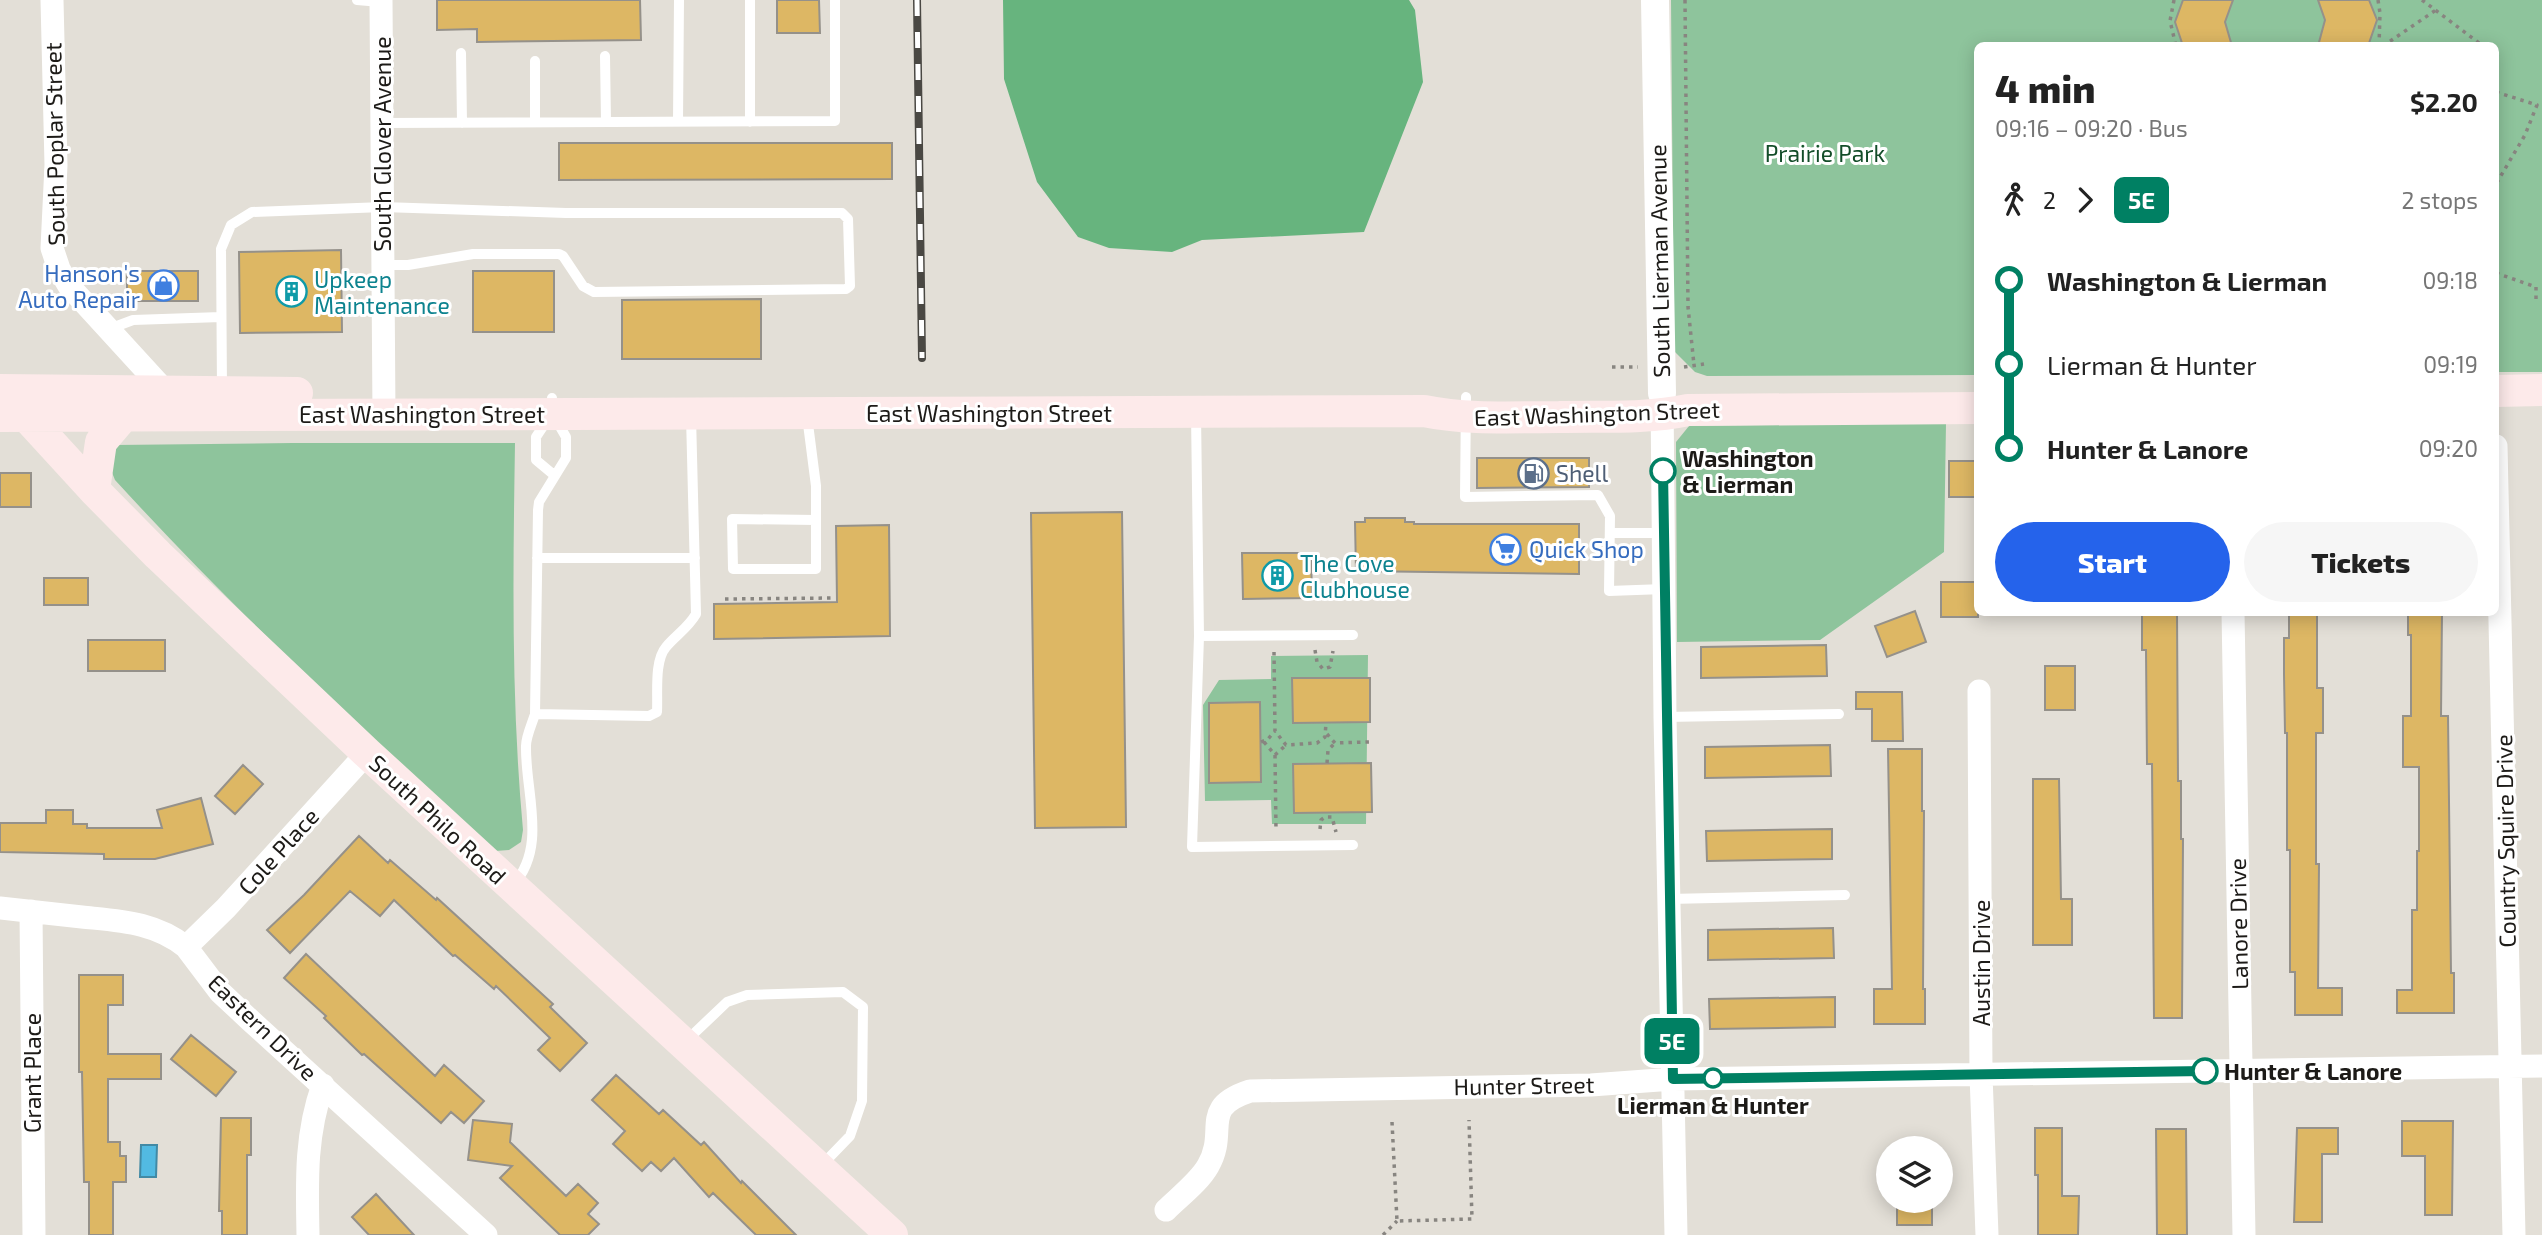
<!DOCTYPE html>
<meta charset="utf-8">
<style>
:root{--surface:#fff;--page:#f6f6f6;--text:#222;--muted:#767676;--accent:#2563eb}
body{margin:0;font-family:"Exo 2",sans-serif;background:var(--page);color:var(--text);height:100vh;display:flex;flex-direction:column;font-size:26px;white-space:nowrap}
*{box-sizing:border-box;margin:0}
p{font-size:23px;color:var(--muted)}
.icon{flex:none;width:38px;height:38px;fill:none;stroke:currentColor;stroke-width:2;stroke-linecap:round;stroke-linejoin:round}
.map{position:relative;flex:1;overflow:hidden}
.side{position:absolute;left:1974px;top:42px;width:525px;height:574px;display:flex;flex-direction:column;background:var(--surface);border-radius:10px;box-shadow:0 4px 18px #0003}
.side>*{flex:none}
.badge{padding:0 14px;border-radius:10px;font-size:24px;line-height:46px}
.fabs{position:absolute;left:1876px;top:1136px;display:grid;gap:14px}
.fabs a{display:grid;place-items:center;width:77px;height:77px;border-radius:50%;background:var(--surface);box-shadow:0 4px 18px #0003;font-size:35px}
.map>.badge{position:absolute;translate:-50% -50%;box-shadow:0 0 0 4px #fff}
.legs{display:flex;align-items:center;gap:10px;height:77px;padding:0 21px;font-size:23px}
.legs p{margin-inline-start:auto}
.head{display:flex;align-items:center;justify-content:space-between;height:119px;padding:0 21px}
h1{font-size:38px;font-weight:800;line-height:52px}
.action{display:flex;gap:14px;margin-top:auto;padding:14px 21px}
.action a{flex:1;height:80px;border-radius:42px;background:var(--accent);color:#fff;font-size:28px;font-weight:800;line-height:80px;text-align:center}
.action a+a{background:var(--page);color:var(--text)}
ul{padding:0 21px;list-style:none}
li{display:flex;align-items:center;gap:24px;height:84px;font-size:26px}
li i{display:grid;place-items:center;width:10px;height:100%;margin:0 9px;background:currentColor}
li i::after{content:'';width:18px;height:18px;margin:-9px;border:5px solid;border-radius:50%;background:var(--surface)}
li p{margin-inline-start:auto}
li:first-child i{background:linear-gradient(#0000 50%,currentColor 0)}
li:last-child i{background:linear-gradient(currentColor 50%,#0000 0)}
.map>svg:first-child{display:block}
.green{fill:#8ec49c}
.forest{fill:#67b47e}
.water{fill:#52bae2;stroke:#428aa5;stroke-width:2}
.building{fill:#ddb764;stroke:#95918a;stroke-width:2}
.lines{fill:none;stroke-linecap:round;stroke-linejoin:round}
.path{stroke:#888580;stroke-width:3.5;stroke-dasharray:3.5 5;stroke-linecap:butt}
.service{stroke:#fff;stroke-width:10}
.minor{stroke:#fff;stroke-width:23}
.tertiary{stroke:#fff;stroke-width:28}
.secondary{stroke:#fdeaea;stroke-width:32}
.rail-casing{stroke:#4a4843;stroke-width:8}
.rail{stroke:#fff;stroke-width:5;stroke-dasharray:16;stroke-linecap:butt}
.line-1-casing{stroke:#fff;stroke-width:16}
.line-1{stroke:#008063;stroke-width:10}
.stop-1-dot{fill:#fff;stroke:#008063;stroke-width:3.5}
.labels{text-anchor:middle;dominant-baseline:central;stroke-width:6;stroke-linejoin:round;paint-order:stroke}
.street-label{font-size:23px;fill:#1d1b18;stroke:#fff}
.park-label{font-size:23px;fill:#134d29;stroke:#fff}
.shop-label{font-size:23px;fill:#366cbe;stroke:#fff;text-anchor:end}
.culture-label{font-size:23px;fill:#0d838f;stroke:#fff;text-anchor:start}
.stop-label{font-size:23px;font-weight:bold;fill:#1d1b18;stroke:#fff;text-anchor:start}
.service-label{font-size:23px;fill:#4e5e75;stroke:#fff;text-anchor:start}
</style>
<div class="map">
<svg width="2542" height="1235" viewBox="0 0 2542 1235">
<rect width="100%" height="100%" fill="#e3dfd7"/>
<path class="green" d="M1671,0H2542V372H2496V46H1978L1977,375L1707,376L1695,372L1674,351Z
M1946,423L1944,552L1820,640L1677,642L1676,442L1689,426Z
M293,443H515C513,572 511,701 523,830L521,842L509,850L495,851C364,732 235,611 115,480L111,470L115,445Z
M1368,655L1366,824H1272L1271,800L1205,801L1203,705L1219,680L1271,679V656Z"/>
<path class="forest" d="M1003,0H1409L1415,10L1423,82L1364,232L1202,240L1172,252L1109,248L1078,237L1037,182L1004,79Z"/>
<path class="water" d="M141,1145H157L156,1177H140Z"/>
<path class="building" d="M437,0H640L641,40L477,42V29L437,30Z
M777,0H819L820,33H777Z
M2183,0H2233L2225,22L2232,46H2183L2175,22Z
M2318,0H2369L2377,20L2368,46H2318L2325,20Z
M559,143H892V179L559,180Z
M341,250L342,332L240,333L239,252Z
M127,271H198V301H127Z
M473,271H554V332H473Z
M761,299V359H622V300Z
M1477,458H1589V487L1477,488Z
M1949,461H1978V497H1949Z
M0,473H31V507H0Z
M1122,512L1126,827L1035,828L1031,513Z
M1365,518H1405V522H1414V524H1579V574L1356,571L1355,522H1365Z
M889,525L890,636L714,639V604L837,602L836,526Z
M1242,553H1311L1312,598L1243,599Z
M44,578H88V605H44Z
M1941,582H1978V617H1941Z
M1915,611L1926,642L1887,657L1875,626Z
M2142,612H2177L2178,781H2181V839H2183L2182,1018H2154L2152,764H2147L2146,650H2142Z
M2289,612H2317V688H2323V733H2316V864H2319L2318,988H2342V1015H2295V972H2290V850H2287V733H2285L2284,674V638H2289Z
M2408,612H2442L2441,716H2448L2451,973H2454V1013H2397V990H2412V910H2417V851H2419V767H2403V716H2411V635H2408Z
M88,640H165V671H88Z
M1826,645L1827,676L1701,678V647Z
M2045,666H2075V710H2045Z
M1292,678H1370V722L1293,723Z
M1856,692H1902L1903,741H1872V709H1856Z
M1260,702L1261,782L1209,783V703Z
M1830,745L1831,776L1705,778V747Z
M1888,749H1922V811H1924L1923,989H1925V1024H1874V989H1892Z
M1371,763L1372,812L1294,813L1293,764Z
M243,765L263,784L235,814L215,796Z
M2033,779H2059L2061,899H2072V945H2033Z
M201,798L213,844L155,859H104V854L0,852V823H46V810H73V824H87V828H162L157,810Z
M1832,829V859L1707,861L1706,831Z
M359,836L388,863L390,860L436,900L437,898L553,1004L550,1007L587,1043L560,1071L538,1050L550,1038L496,986L494,989L455,955L453,956L394,900L380,916L350,891L290,953L267,930L304,895Z
M1833,928L1834,958L1708,960V930Z
M306,954L435,1076L444,1065L484,1101L464,1123L451,1112L441,1123L364,1054L362,1055L324,1018L326,1016L284,978Z
M79,975H123V1005H108V1054H161V1079H108V1142H120V1156H126V1182H113V1235H89V1182H84L82,1072H79Z
M1835,997V1027L1710,1029L1709,999Z
M191,1035L236,1072L216,1096L171,1059Z
M616,1075L659,1114L663,1110L701,1145L704,1142L741,1183L742,1181L796,1235H756L713,1193L709,1197L674,1158L661,1171L651,1162L642,1171L613,1144L625,1131L592,1100Z
M221,1118H251V1155H247V1235H222V1211H219Z
M473,1120L512,1124L510,1142L566,1196L578,1184L598,1203L588,1214L599,1224L588,1235H560L500,1178L512,1166L468,1160Z
M2402,1121H2453L2452,1215H2425V1156H2402Z
M2035,1128H2062V1196H2079L2078,1235H2038V1175H2035Z
M2297,1128H2338V1154H2322V1222H2294Z
M2156,1129H2186L2187,1235H2157Z
M376,1194L414,1235H369L352,1217Z
M1897,1200H1932V1225H1897Z"/>
<g class="lines">
<path class="path" d="M1685,0L1688,307L1694,365
M2174,0L2170,21L2176,46
M2378,0L2380,13L2379,46
M2422,0L2483,46
M2383,46L2436,10
M2496,55L2498,57
M2496,92L2537,105L2525,135L2496,184
M2496,273L2536,287V303
M1612,367H1638
M1684,367L1704,364
M725,599L834,598
M1315,650L1317,662L1323,669L1330,667L1333,651
M1274,652L1275,731L1286,745L1317,743L1325,737L1326,723
M1327,734L1335,743L1369,742
M1261,742L1268,739L1275,731
M1264,742L1275,755L1286,745
M1275,755L1276,830
M1327,763L1328,750L1335,743
M1320,829L1321,820L1325,817H1332L1336,832
M1392,1122L1397,1221L1472,1219L1469,1120
M1383,1235L1397,1221"/>
<path class="service" d="M357,0L381,2
M750,0V122
M461,53L462,123
M605,56L606,122
M535,61V122
M678,122L679,0
M382,123L835,121V0
M109,329L133,320L221,317
M222,389L221,249L231,225L252,212L383,207L566,213H842L848,219L850,286L846,289L594,292L583,286L563,256L559,254H473L408,265H383
M1466,397L1465,497L1598,495L1610,516L1609,591L1664,589
M552,398V413L536,437V460L554,475
M1196,414L1199,636L1192,847L1353,845
M807,416L816,486V569H733L732,519L816,520
M1610,533H1664
M537,558H695
M1199,636L1353,635
M535,714L649,716L657,712C658,693 654,661 666,647C676,635 688,628 696,614L691,416
M1665,717L1839,714
M513,885C548,847 525,792 526,746C526,736 532,724 535,714L538,510L539,502L566,458V437L555,418
M1669,899L1845,895
M685,1042L727,1002L747,995L843,992L863,1007L862,1101L850,1136L821,1166"/>
<path class="minor" d="M52,0L56,165L52,248L59,269L69,286L166,392L167,398
M381,0L384,415
M1662,398L1665,717L1676,1235
M2496,446L2514,1235
M2233,612L2244,1235
M1979,691L1981,1075L1987,1235
M0,908C27,911 55,914 82,917C120,921 155,922 186,947L220,992L251,1021L486,1235
M31,911L34,1235
M186,947L226,908L367,753
M1166,1210C1179,1197 1199,1182 1208,1166C1229,1130 1198,1108 1250,1091L1591,1085L1673,1079L2542,1066
M308,1235C307,1183 305,1135 323,1085"/>
<path class="tertiary" d="M1655,0L1662,393"/>
<path class="secondary" d="M0,390L297,393
M2496,391L2542,390
M17,406L94,490L158,555L367,753L892,1235
M0,416L1424,411C1468,420 1513,417 1559,417C1602,416 1645,419 1688,410L1978,408
M94,490L101,442L124,415"/>
<defs>
<path id="rail" d="M917,0L922,358"/>
</defs>
<use href="#rail" class="rail-casing"/>
<use href="#rail" class="rail"/>
</g>
<g class="lines">
<defs>
<path id="line-1" d="M1663,471L1673,1079L2205,1071"/>
</defs>
<use href="#line-1" class="line-1-casing"/>
<use href="#line-1" class="line-1"/>
</g>
<defs>
<symbol id="shop-ring" viewBox="-11 -11 22 22"><circle r="9.5" fill="#fff" stroke="#3f7fe0" stroke-width="1.5"/><path d="M-5-2.5h2.3a2.7 3.5 0 0 1 5.4 0H5L5.5 6h-11ZM-1.5-2.5h3a1.5 2.3 0 0 0-3 0Z" fill="#3f7fe0"/></symbol>
<symbol id="building-ring" viewBox="-11 -11 22 22"><circle r="9.5" fill="#fff" stroke="#0f9aa8" stroke-width="1.5"/><path d="M-4-6H4V6H1V3H-1V6H-4ZM-2.5-4.3h1.7v1.8h-1.7ZM.8-4.3h1.7v1.8H.8ZM-2.5-1h1.7V.8h-1.7ZM.8-1h1.7V.8H.8Z" fill="#0f9aa8"/></symbol>
<symbol id="fuel-ring" viewBox="-11 -11 22 22"><circle r="9.5" fill="#fff" stroke="#5c6f8a" stroke-width="1.5"/><path d="M-5.5-6h7V0h2V4h1.3V-2.5L3-4.5l.8-.8L6-3V5H2.5V1h-1V6h-7ZM-4.2-4.7v3.2H.2V-4.7Z" fill="#5c6f8a"/></symbol>
<symbol id="supermarket-ring" viewBox="-11 -11 22 22"><circle r="9.5" fill="#fff" stroke="#3f7fe0" stroke-width="1.5"/><path d="M-6-5.5h2.5l.6 2H6L4.5 2H-2.5L-4.4-4H-6ZM-1.5 3.2a1.3 1.3 0 1 0 .1 0ZM3 3.2a1.3 1.3 0 1 0 .1 0Z" fill="#3f7fe0"/></symbol>
</defs>
<g fill-rule="evenodd">
<use href="#shop-ring" x="146" y="268" width="35" height="35"/>
<use href="#building-ring" x="274" y="274" width="35" height="35"/>
<use href="#fuel-ring" x="1516" y="456" width="35" height="35"/>
<use href="#supermarket-ring" x="1488" y="532" width="35" height="35"/>
<use href="#building-ring" x="1260" y="558" width="35" height="35"/>
</g>
<g class="stop-1-dot">
<circle cx="1663" cy="471" r="12"/>
<circle cx="2205" cy="1071" r="12"/>
<circle cx="1713" cy="1078" r="9"/>
</g>
<g class="labels">
<g class="street-label">
<text transform="translate(54 144) rotate(-91)">South Poplar Street</text>
<text transform="translate(382 144) rotate(-90)">South Glover Avenue</text>
<text transform="translate(1659 261) rotate(-91)">South Lierman Avenue</text>
<text x="989" y="413">East Washington Street</text>
<text transform="translate(1597 413) rotate(-2)">East Washington Street</text>
<text x="422" y="414">East Washington Street</text>
<text transform="translate(438 819) rotate(43)">South Philo Road</text>
<text transform="translate(2505 841) rotate(-91)">Country Squire Drive</text>
<text transform="translate(278 851) rotate(-48)">Cole Place</text>
<text transform="translate(2238 924) rotate(-91)">Lanore Drive</text>
<text transform="translate(1981 963) rotate(-90)">Austin Drive</text>
<text transform="translate(263 1027) rotate(44)">Eastern Drive</text>
<text transform="translate(32 1073) rotate(-90)">Grant Place</text>
<text transform="translate(1524 1085) rotate(-1)">Hunter Street</text>
</g>
<g class="park-label">
<text x="1825" y="153">Prairie Park</text>
</g>
<g class="shop-label">
<text x="140" y="273">Hanson's<tspan x="140" dy="26">Auto Repair</tspan></text>
<text x="1529" y="549" text-anchor="start">Quick Shop</text>
</g>
<g class="culture-label">
<text x="314" y="279">Upkeep<tspan x="314" dy="26">Maintenance</tspan></text>
<text x="1300" y="563">The Cove<tspan x="1300" dy="26">Clubhouse</tspan></text>
</g>
<g class="stop-label">
<text x="1682" y="458">Washington<tspan x="1682" dy="26">&amp; Lierman</tspan></text>
<text x="2224" y="1071">Hunter &amp; Lanore</text>
<text x="1713" y="1105" text-anchor="middle">Lierman &amp; Hunter</text>
</g>
<g class="service-label">
<text x="1556" y="473">Shell</text>
</g>
</g>
</svg>
<div class="fabs">
<a><svg class="icon" aria-label="layers" viewBox="0 0 24 24"><path d="M12 4l9 5-9 5-9-5zM3 14l9 5 9-5"/></svg></a>
</div>
<b class="badge" style="left:1672px;top:1041px;background:#008063;color:#fff">5E</b>
<section class="side">
<div class="head"><div><h1>4 min</h1><p>09:16 – 09:20 · Bus</p></div><b>$2.20</b></div>
<div class="legs"><svg class="icon" aria-label="walk" viewBox="0 0 24 24"><circle cx="13" cy="4" r="2"/><path d="M13 8l-2 6 4 7M11 14l-3 7M7 12l3-4h3l4 4"/></svg>2<svg class="icon" aria-label="forward" viewBox="0 0 24 24"><path d="M9 5l7 7-7 7"/></svg><b class="badge" style="background:#008063;color:#fff">5E</b><p>2 stops</p></div>
<ul>
<li><i style="color:#008063"></i><b>Washington &amp; Lierman</b><p>09:18</p></li>
<li><i style="color:#008063"></i><span>Lierman &amp; Hunter</span><p>09:19</p></li>
<li><i style="color:#008063"></i><b>Hunter &amp; Lanore</b><p>09:20</p></li>
</ul>
<div class="action"><a>Start</a><a>Tickets</a></div>
</section>
</div>
